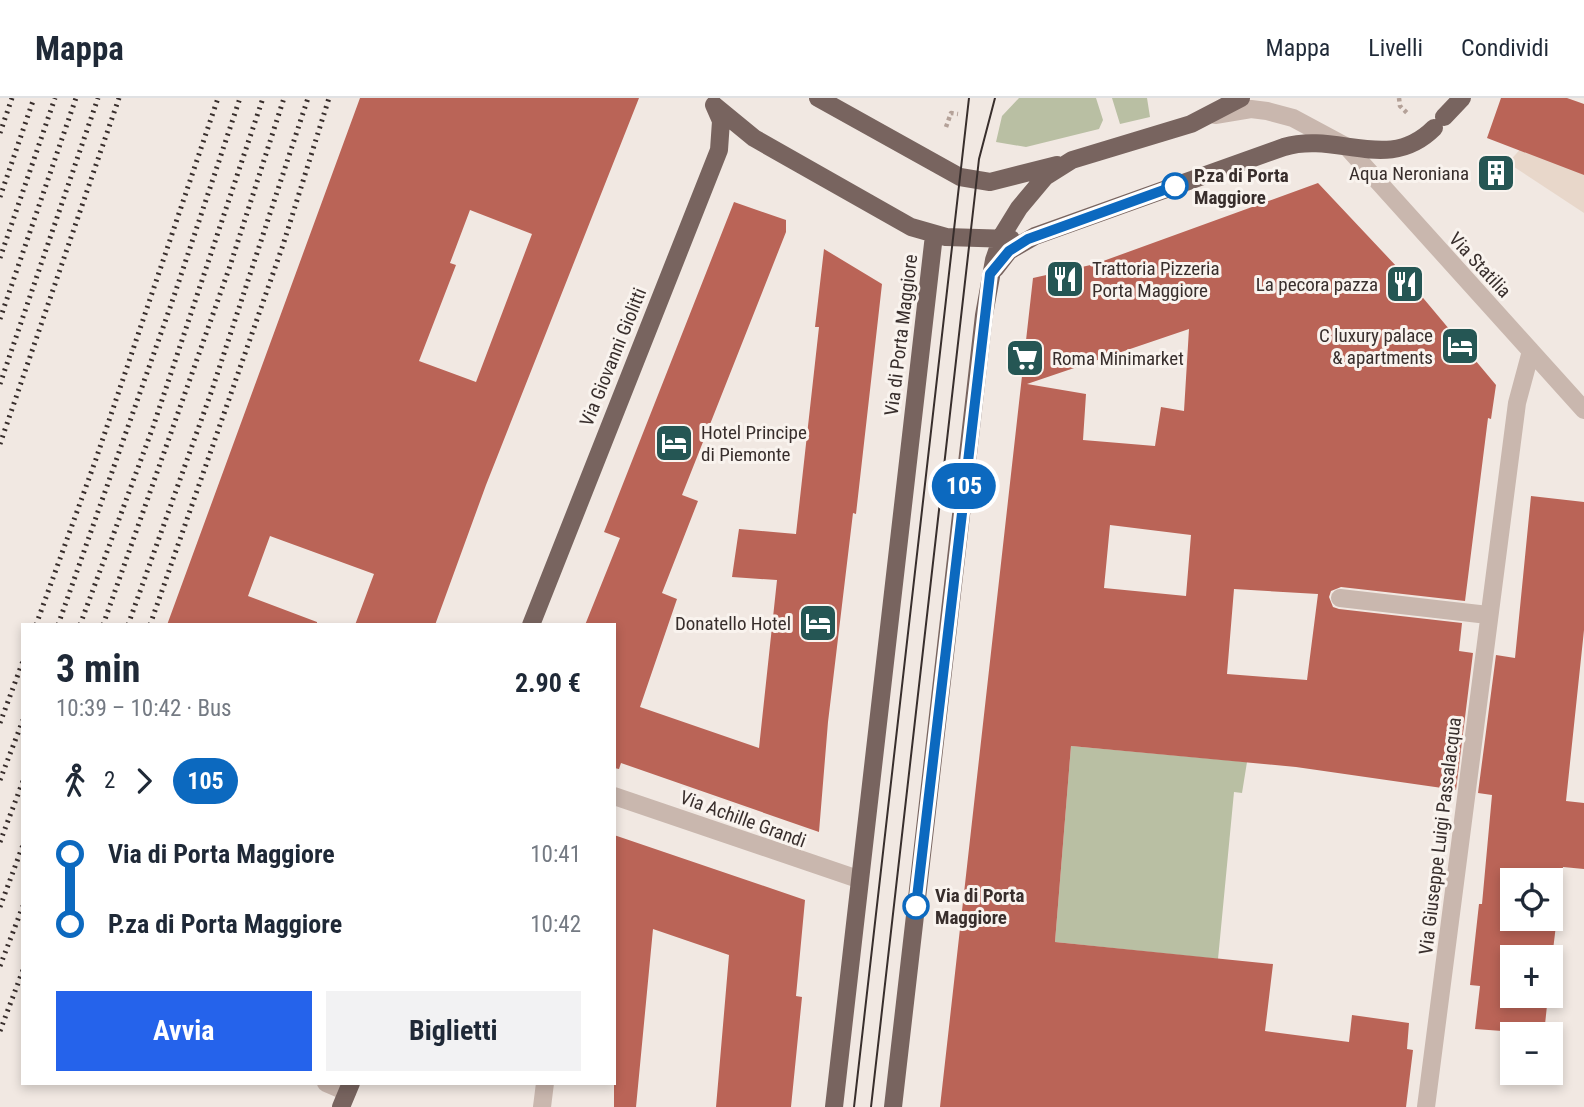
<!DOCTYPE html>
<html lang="it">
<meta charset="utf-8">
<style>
:root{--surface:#fff;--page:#f2f2f3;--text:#1f2937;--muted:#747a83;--line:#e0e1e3;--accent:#2563eb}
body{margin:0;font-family:"Roboto Condensed",sans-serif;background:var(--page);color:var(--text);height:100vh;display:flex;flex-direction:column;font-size:26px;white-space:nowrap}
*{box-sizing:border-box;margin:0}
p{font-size:23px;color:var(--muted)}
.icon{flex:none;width:38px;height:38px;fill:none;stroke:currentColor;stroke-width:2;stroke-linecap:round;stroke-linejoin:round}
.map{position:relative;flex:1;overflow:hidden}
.drawer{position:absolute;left:21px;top:525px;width:595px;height:462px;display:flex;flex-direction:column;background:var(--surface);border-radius:0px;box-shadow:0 4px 10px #0003}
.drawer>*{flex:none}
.badge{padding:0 14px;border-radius:23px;font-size:24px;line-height:46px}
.tools{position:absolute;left:1500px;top:770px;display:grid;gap:14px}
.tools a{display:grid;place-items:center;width:63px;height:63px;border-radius:0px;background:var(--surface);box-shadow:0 4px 10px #0003;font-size:35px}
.map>.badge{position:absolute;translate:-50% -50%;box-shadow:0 0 0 4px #fff}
.legs{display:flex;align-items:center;gap:10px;height:77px;padding:0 35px;font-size:23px}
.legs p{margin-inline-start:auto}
.headline{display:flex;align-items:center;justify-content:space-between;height:119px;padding:0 35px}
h1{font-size:38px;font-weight:700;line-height:52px}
.primary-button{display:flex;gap:14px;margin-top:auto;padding:14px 35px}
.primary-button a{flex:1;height:80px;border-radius:0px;background:var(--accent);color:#fff;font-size:28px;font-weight:700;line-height:80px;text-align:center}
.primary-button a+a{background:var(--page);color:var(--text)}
ul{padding:0 35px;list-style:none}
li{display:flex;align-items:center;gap:24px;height:70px;font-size:26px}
li i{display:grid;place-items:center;width:10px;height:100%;margin:0 9px;background:currentColor}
li i::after{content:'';width:18px;height:18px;margin:-9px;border:5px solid;border-radius:50%;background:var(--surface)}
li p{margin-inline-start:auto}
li:first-child i{background:linear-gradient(#0000 50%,currentColor 0)}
li:last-child i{background:linear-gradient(currentColor 50%,#0000 0)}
header{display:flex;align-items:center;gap:42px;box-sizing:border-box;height:98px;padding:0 35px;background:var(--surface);border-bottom:2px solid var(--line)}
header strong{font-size:33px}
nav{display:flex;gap:38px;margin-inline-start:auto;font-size:24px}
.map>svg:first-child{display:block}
.green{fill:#b9bfa3}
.plaza{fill:#e8d7ca}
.building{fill:#ba6457;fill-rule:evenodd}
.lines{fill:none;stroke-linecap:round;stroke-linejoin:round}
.path{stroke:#b4a198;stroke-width:4.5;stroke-dasharray:3.5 3.5;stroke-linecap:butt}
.minor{stroke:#c9b7ae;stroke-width:18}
.major{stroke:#78645f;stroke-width:18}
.tram{stroke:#382e2c;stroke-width:2}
.rail{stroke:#382e2c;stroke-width:5;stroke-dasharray:2 5;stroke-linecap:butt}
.line-1-casing{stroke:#fff;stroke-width:16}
.line-1{stroke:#0c69bf;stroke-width:10}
.stop-1-dot{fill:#fff;stroke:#0c69bf;stroke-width:3.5}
.labels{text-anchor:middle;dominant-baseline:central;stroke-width:6;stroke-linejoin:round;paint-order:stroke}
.poi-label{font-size:19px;fill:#382e2c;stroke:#f9f3ee;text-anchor:end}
.stop-label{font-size:19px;font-weight:bold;fill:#382e2c;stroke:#f9f3ee;text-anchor:start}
.street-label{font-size:19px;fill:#382e2c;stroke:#f9f3ee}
</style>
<header>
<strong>Mappa</strong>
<nav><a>Mappa</a><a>Livelli</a><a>Condividi</a></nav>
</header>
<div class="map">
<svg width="1584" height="1009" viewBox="0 0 1584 1009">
<rect width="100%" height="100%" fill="#f1e8e2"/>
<path class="green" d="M1019,0H1096L1103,22L1099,31L1026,49L996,44L1002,18Z
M1112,0H1147L1150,19L1120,26Z
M1071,648L1247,664L1242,695L1234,694L1218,861L1055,844Z"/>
<path class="plaza" d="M1523,48L1584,77V115L1508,65Z"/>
<path class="building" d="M360,0H639L486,387L435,527H355L374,476L270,438L248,498L317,524V527H167ZM470,112L532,136L476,284L419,263L456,167L450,165Z
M1501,0H1567L1584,6V77L1487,40Z
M1318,85L1398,170L1496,287L1491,321L1488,320L1465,503L1341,489L1331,493L1329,499L1333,509L1339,511L1462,525L1459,553L1473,555L1456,692L1296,669L1071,648L1055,844L1273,866L1265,933L1349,944L1352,917L1409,925L1407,951L1413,952L1406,1009H940L1033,180L1095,166ZM1189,231L1184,313L1161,309L1155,348L1083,342L1086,296L1027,286ZM1110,427L1191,437L1186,498L1104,490ZM1234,491L1318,496L1307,582L1227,576Z
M734,104L786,122V134L682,397L698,403L662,495L677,501L640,609L759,650L777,482L732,479L739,431L796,436L819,229H815L824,151L882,186L856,416L853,415L828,624L819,734L621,665L619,671L614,670V527H585L620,440L604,434Z
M1531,398L1584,404V532L1566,703L1584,705V771L1563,769L1550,877V859H1512V898H1548L1544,936L1475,931L1480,888L1470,887L1479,806H1482L1492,697L1478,695L1496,557L1515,560ZM1512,782H1550V821H1512Z
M614,737L805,802L796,898L802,899L791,1009H716L729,857L653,831L636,1009H614Z"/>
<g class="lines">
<path class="path" d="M1399,0L1400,8L1407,15
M946,29L951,15L958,16"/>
<path class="minor" d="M1215,17L1251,11L1267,13L1293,20L1347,49L1584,312
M1340,500L1488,517
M614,698L858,781
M326,985L347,994
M542,1009L545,985
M1426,1009L1517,305L1531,253"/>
<path class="major" d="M818,0L960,79L990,84L1057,67
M715,8L754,40L911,129L946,139L1011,141
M1444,19L1462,0
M995,171L1009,153L1035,138L1284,49C1338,33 1388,76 1434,30
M531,527L719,52L721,23L714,7
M341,1009L351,985
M834,1009L934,137
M893,1009L984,217L994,162L1003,136L1019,110L1045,79L1072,62L1191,26L1241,0"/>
<path class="tram" d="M854,1009L969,0
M871,1009L979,61L995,0"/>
<path class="rail" d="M0,35L12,0
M0,99L34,0
M0,160L55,0
M0,221L76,0
M0,286L98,0
M0,346L119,0
M36,527L96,361L218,0
M58,527L172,204L240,0
M80,527L153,329L263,0
M103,527L230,168L284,0
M128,527L212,292L308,0
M150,527L283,147L329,0
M0,625L23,563
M0,682L23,622
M0,744L23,683
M0,809L23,747
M0,868L23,808
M0,933L23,872"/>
</g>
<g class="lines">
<defs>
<path id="line-1" d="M916,808L990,176L1009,153L1028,141L1175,88"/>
</defs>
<use href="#line-1" class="line-1-casing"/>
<use href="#line-1" class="line-1"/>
</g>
<defs>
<symbol id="building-square" viewBox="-11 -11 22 22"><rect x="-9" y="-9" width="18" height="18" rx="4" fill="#255654" stroke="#f9f3ee"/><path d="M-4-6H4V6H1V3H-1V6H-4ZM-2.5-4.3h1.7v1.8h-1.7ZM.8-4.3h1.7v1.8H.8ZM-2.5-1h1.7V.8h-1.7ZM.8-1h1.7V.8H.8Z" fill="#fff"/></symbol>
<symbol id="restaurant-square" viewBox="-11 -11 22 22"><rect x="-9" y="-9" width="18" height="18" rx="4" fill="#255654" stroke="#f9f3ee"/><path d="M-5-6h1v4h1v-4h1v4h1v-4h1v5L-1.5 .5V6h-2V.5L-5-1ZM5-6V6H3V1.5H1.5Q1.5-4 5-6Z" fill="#fff"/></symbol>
<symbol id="hotel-square" viewBox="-11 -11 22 22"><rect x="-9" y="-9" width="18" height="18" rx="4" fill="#255654" stroke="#f9f3ee"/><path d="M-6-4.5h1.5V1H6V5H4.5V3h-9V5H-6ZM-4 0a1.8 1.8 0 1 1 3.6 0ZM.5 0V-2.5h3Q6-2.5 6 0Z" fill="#fff"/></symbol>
<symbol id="supermarket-square" viewBox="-11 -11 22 22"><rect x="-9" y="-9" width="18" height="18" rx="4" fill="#255654" stroke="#f9f3ee"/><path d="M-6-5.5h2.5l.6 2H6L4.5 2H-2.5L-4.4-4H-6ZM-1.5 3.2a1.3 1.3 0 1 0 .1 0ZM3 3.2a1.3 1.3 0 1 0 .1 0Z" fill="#fff"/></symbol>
</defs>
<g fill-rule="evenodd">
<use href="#building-square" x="1474" y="53" width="44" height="44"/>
<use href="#restaurant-square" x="1043" y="159" width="44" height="44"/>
<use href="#restaurant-square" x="1383" y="164" width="44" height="44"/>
<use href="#hotel-square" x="1438" y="226" width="44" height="44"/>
<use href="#supermarket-square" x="1003" y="238" width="44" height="44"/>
<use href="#hotel-square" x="652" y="323" width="44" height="44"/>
<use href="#hotel-square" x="796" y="503" width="44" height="44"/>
</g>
<g class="stop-1-dot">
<circle cx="1175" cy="88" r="12"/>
<circle cx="916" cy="808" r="12"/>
</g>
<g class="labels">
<g class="poi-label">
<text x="1469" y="75">Aqua Neroniana</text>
<text x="1092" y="170" text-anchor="start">Trattoria Pizzeria<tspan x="1092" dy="22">Porta Maggiore</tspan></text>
<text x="1378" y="186">La pecora pazza</text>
<text x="1433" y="237">C luxury palace<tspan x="1433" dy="22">&amp; apartments</tspan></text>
<text x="1052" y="260" text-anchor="start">Roma Minimarket</text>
<text x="701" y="334" text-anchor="start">Hotel Principe<tspan x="701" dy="22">di Piemonte</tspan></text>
<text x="791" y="525">Donatello Hotel</text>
</g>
<g class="stop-label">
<text x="1194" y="77">P.za di Porta<tspan x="1194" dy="22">Maggiore</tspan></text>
<text x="935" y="797">Via di Porta<tspan x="935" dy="22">Maggiore</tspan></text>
</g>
<g class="street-label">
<text transform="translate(1480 167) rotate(47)">Via Statilia</text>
<text transform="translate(901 237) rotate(-83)">Via di Porta Maggiore</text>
<text transform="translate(613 259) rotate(-68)">Via Giovanni Giolitti</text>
<text transform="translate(743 721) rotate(20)">Via Achille Grandi</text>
<text transform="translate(1440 738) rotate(-83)">Via Giuseppe Luigi Passalacqua</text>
</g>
</g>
</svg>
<div class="tools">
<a><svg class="icon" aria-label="locate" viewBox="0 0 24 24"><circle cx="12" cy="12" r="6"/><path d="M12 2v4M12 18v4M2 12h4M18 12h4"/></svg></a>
<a>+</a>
<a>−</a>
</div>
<b class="badge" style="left:964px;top:388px;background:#0c69bf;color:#fff">105</b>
<section class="drawer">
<div class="headline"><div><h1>3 min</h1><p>10:39 – 10:42 · Bus</p></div><b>2.90 €</b></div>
<div class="legs"><svg class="icon" aria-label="walk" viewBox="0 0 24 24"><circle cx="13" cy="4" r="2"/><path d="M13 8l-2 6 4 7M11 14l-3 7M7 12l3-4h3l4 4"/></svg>2<svg class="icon" aria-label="forward" viewBox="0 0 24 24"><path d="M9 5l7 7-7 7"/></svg><b class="badge" style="background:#0c69bf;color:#fff">105</b></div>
<ul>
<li><i style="color:#0c69bf"></i><b>Via di Porta Maggiore</b><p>10:41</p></li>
<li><i style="color:#0c69bf"></i><b>P.za di Porta Maggiore</b><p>10:42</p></li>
</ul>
<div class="primary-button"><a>Avvia</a><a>Biglietti</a></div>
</section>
</div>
